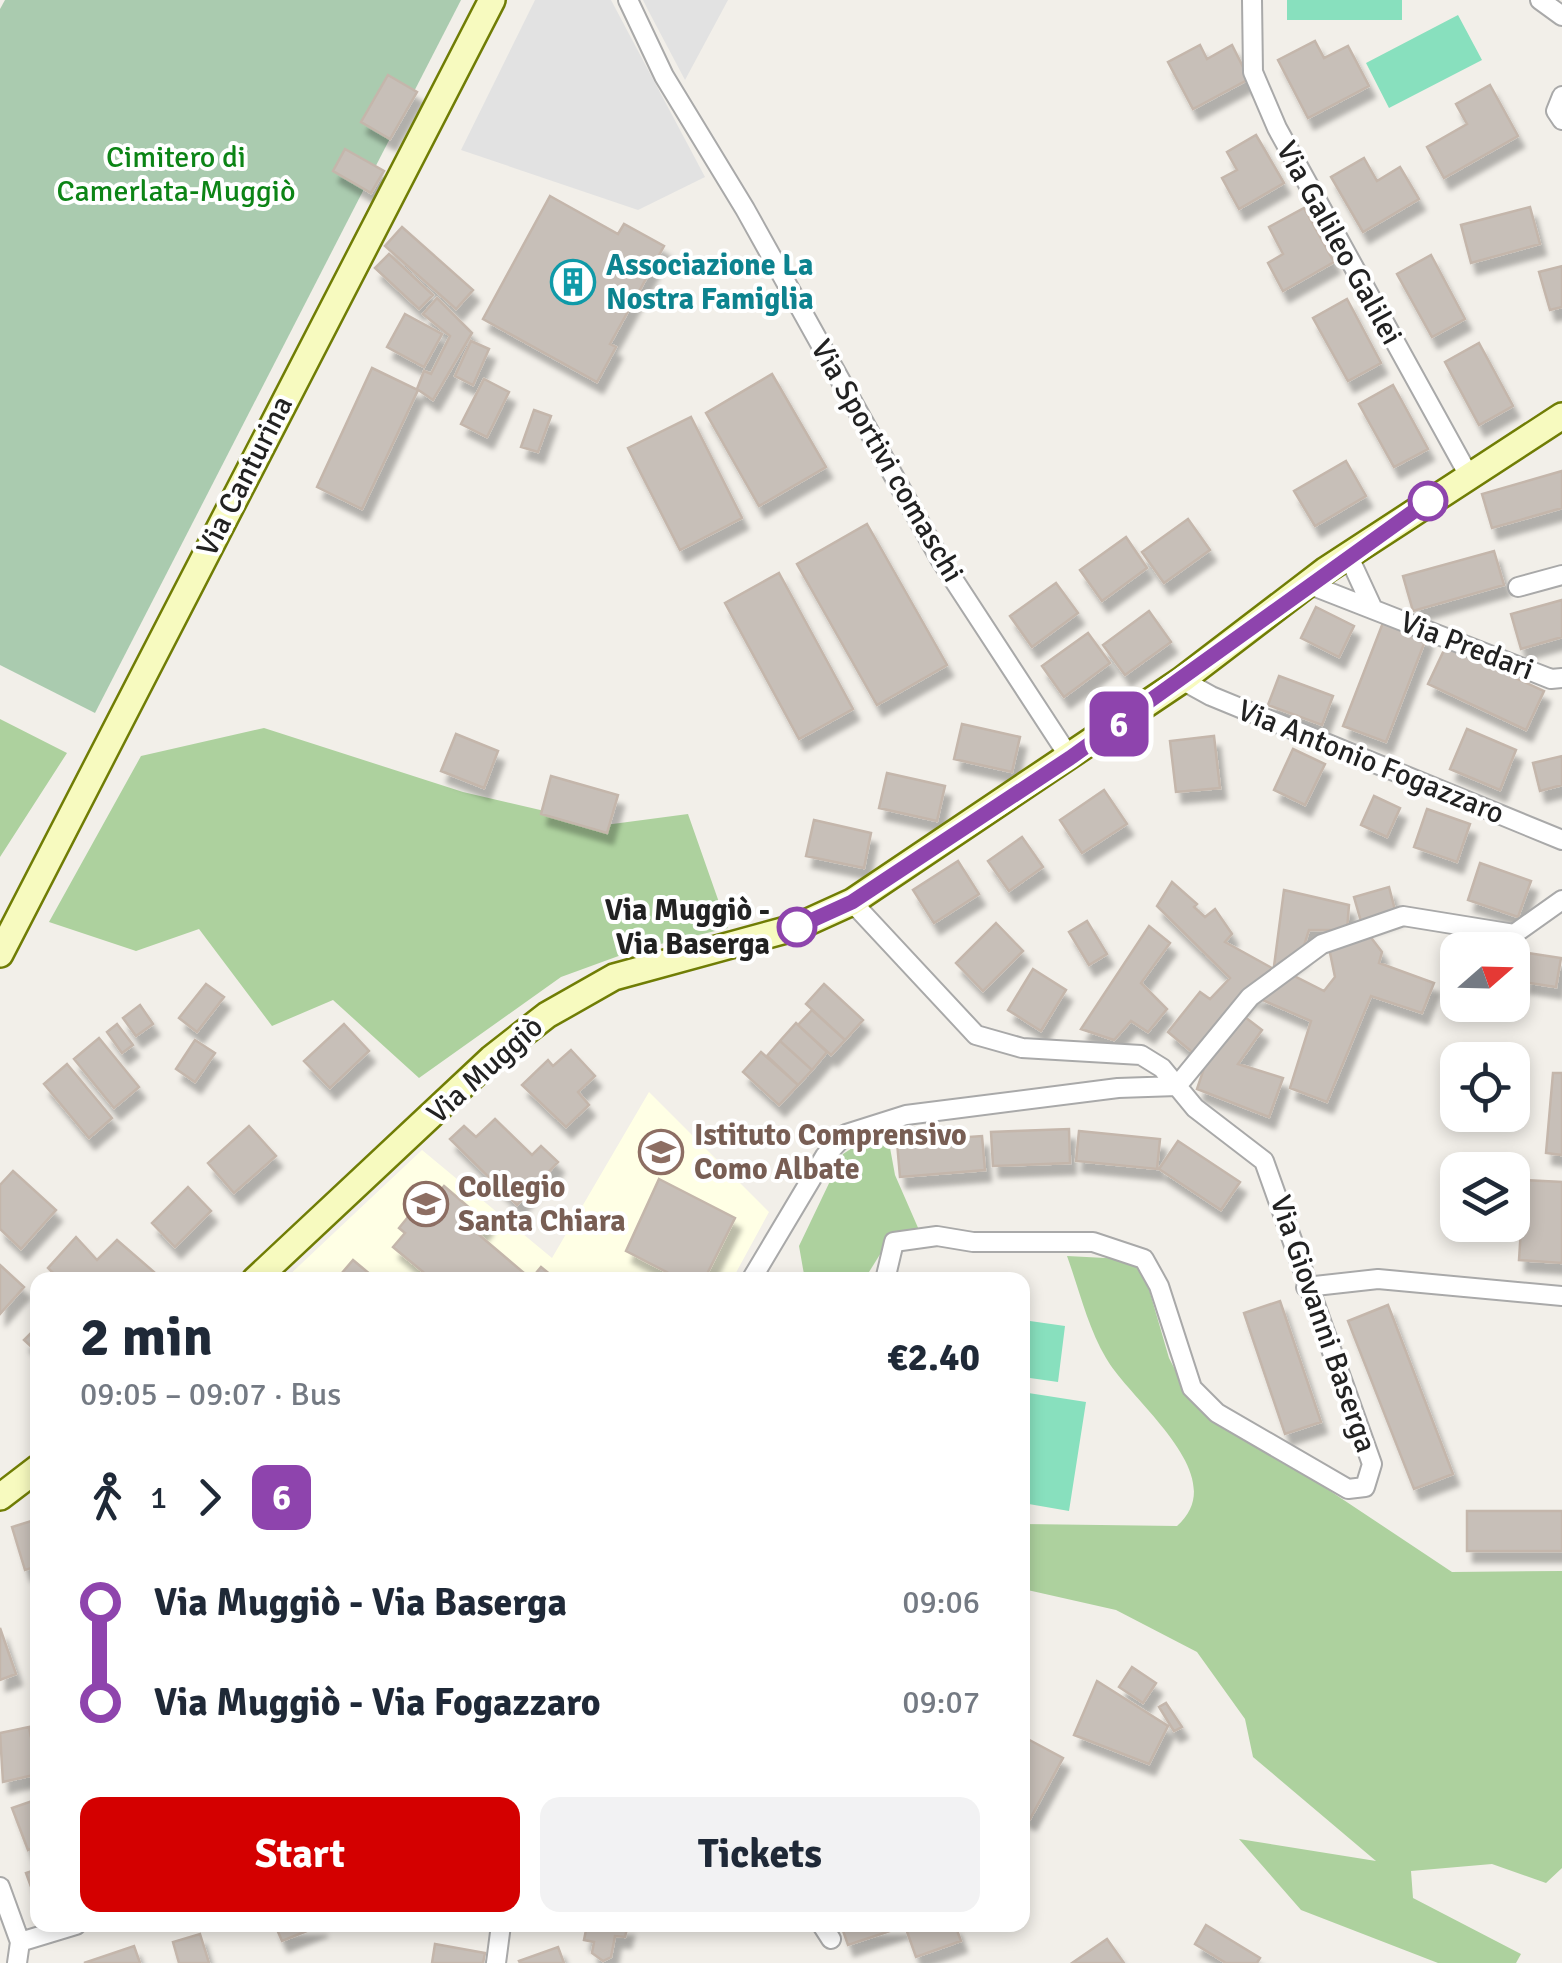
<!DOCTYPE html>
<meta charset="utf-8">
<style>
:root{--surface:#fff;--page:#f2f2f3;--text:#1f2937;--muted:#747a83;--accent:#d40000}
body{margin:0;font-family:Signika,sans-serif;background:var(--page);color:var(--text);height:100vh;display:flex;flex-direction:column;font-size:38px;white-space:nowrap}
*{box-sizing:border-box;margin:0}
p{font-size:32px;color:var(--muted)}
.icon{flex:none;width:55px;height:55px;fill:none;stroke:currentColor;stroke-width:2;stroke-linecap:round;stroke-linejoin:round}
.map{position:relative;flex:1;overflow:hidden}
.side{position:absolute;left:30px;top:1272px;width:1000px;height:660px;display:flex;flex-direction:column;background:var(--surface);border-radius:20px;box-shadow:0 5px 15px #0003}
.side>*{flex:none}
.badge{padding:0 20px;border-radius:15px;font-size:35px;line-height:65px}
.needle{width:65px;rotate:70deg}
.tools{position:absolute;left:1440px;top:932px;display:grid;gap:20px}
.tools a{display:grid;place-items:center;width:90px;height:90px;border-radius:20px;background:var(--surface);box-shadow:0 5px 15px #0003;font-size:50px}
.map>.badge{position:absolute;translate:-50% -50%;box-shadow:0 0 0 5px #fff}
.legs{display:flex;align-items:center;gap:15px;height:110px;padding:0 50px;font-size:32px}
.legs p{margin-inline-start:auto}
.summary{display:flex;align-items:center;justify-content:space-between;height:170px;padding:0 50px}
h1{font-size:55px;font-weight:700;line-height:75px}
.cta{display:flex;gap:20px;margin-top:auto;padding:20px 50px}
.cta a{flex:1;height:115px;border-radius:20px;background:var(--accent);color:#fff;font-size:40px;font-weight:700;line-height:115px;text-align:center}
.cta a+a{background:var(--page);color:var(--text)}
ul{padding:0 50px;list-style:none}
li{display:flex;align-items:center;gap:35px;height:100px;font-size:38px}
li i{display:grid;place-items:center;width:15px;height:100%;margin:0 12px;background:currentColor}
li i::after{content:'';width:25px;height:25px;margin:-12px;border:8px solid;border-radius:50%;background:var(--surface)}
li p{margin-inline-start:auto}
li:first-child i{background:linear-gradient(#0000 50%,currentColor 0)}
li:last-child i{background:linear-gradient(currentColor 50%,#0000 0)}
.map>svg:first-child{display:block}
.education{fill:#ffffe5}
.forest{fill:#add19e}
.cemetery{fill:#aacbaf}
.pitch{fill:#88e0be}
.parking{fill:#e2e2e2}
.building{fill:#c7bfb8;stroke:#c4b6ab;stroke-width:2.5;filter:url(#shadow)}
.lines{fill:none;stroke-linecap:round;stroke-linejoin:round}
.street-casing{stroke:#a9a9a9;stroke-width:22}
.secondary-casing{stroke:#707d05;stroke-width:30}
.street{stroke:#fff;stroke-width:18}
.secondary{stroke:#f7fabf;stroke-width:25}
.line-1-casing{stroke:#fff;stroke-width:22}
.line-1{stroke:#8e44ad;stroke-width:15}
.stop-1-dot{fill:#fff;stroke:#8e44ad;stroke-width:5}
.labels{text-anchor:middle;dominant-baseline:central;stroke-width:8;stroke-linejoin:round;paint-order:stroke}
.park-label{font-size:30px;fill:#0c8416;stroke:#fff}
.street-label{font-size:30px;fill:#222;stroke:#fff}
.culture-label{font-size:30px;font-weight:bold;fill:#0d838f;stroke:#fff;text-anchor:start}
.stop-label{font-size:30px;font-weight:bold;fill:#222;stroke:#fff;text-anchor:end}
.education-label{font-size:30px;font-weight:bold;fill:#785e54;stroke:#fff;text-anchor:start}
</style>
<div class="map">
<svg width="1562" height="1963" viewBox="0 0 1562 1963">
<defs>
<filter id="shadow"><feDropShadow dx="6" dy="11" stdDeviation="2.5" flood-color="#0004"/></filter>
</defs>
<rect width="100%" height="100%" fill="#f2efe9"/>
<path class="education" d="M649,1092L769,1212L732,1280H284L422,1150L552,1258Z"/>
<path class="forest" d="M0,719L67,753L0,857Z
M264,728L463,792L605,825L688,814L728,928L635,950L561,977L419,1078L333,1000L272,1026L199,929L136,951L49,922L141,756Z
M886,1126L895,1175L919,1230L884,1248L864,1280H805L799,1246L843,1154Z
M1067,1256L1125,1259L1144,1272L1169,1358L1184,1387L1207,1409L1452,1572L1562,1571V1868L1546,1883L1492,1864L1411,1871L1413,1898L1521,1954L1516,1963H1438L1301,1910L1239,1839L1376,1861L1253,1757L1245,1719L1197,1652L1116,1610L1023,1589V1524L1177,1526C1234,1476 1131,1402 1106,1358C1088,1328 1079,1289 1067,1256Z"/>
<path class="cemetery" d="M5,0H461L95,713L0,665V9Z"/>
<path class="pitch" d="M1287,0H1402V20H1287Z
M1458,15L1482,60L1389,108L1366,63Z
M1023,1320L1065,1326L1058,1382L1023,1377Z
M1022,1392L1086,1402L1069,1511L1023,1503Z"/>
<path class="parking" d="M535,0H611L705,177L638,210L461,150Z
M643,0H728L685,80L648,10Z"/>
<path class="building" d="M1315,41L1324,58L1348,46L1369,86L1308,118L1278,60Z
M1200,45L1207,59L1232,45L1249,79L1193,109L1168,62Z
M388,75L417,92L390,139L361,122Z
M1490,85L1518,136L1444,178L1427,147L1467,124L1456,104Z
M1256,135L1284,183L1239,209L1222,178L1237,170L1227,152Z
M345,149L384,171L371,193L333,171Z
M1364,158L1377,181L1400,167L1419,199L1363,232L1331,177Z
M550,196L618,234L624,224L664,246L610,344L616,347L597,382L483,319Z
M1530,207L1540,244L1471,263L1461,225Z
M1304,208L1334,262L1283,291L1268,263L1283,254L1269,227Z
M402,227L473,290L456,309L385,246Z
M389,254L433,295L419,309L375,268Z
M1431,255L1465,319L1432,337L1397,274Z
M1562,266V307L1550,310L1539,272Z
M437,298L472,333L433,400L417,389L424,371L431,374L450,336L423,314Z
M1347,299L1381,363L1348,381L1313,318Z
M405,314L442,334L424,367L387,347Z
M471,341L489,349L473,385L455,376Z
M1479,343L1513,406L1479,425L1445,362Z
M372,368L418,390L362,509L317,487Z
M772,374L826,467L759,506L706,413Z
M484,379L509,392L487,437L461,424Z
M1393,385L1428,449L1394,467L1359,404Z
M534,410L551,416L538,452L521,447Z
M691,417L742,518L680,550L628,448Z
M1346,461L1366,496L1315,526L1294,491Z
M1562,471V508L1492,528L1482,494Z
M1188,519L1210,550L1164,583L1142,552Z
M867,524L947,665L877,705L797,564Z
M1126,537L1147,568L1102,601L1080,570Z
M1494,551L1504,585L1413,611L1403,576Z
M779,573L853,709L799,739L725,603Z
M1056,583L1078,613L1032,647L1010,616Z
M1562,600V637L1521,649L1511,614Z
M1316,607L1354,626L1339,657L1301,638Z
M1149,611L1171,642L1125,675L1103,645Z
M1384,620L1427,636L1386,742L1343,726Z
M1088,633L1110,663L1064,697L1042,666Z
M1446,646L1544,691L1526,730L1428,684Z
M1279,676L1333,696L1322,725L1268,705Z
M962,724L1020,737L1012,772L954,759Z
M1467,729L1516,750L1500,790L1450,769Z
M456,734L498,751L484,788L441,771Z
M1214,736L1220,788L1176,792L1170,741Z
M1293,749L1325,764L1305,805L1274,790Z
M1562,756V785L1540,791L1533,763Z
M887,773L945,786L937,821L879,808Z
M551,776L618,795L607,833L541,814Z
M1104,790L1127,824L1082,853L1060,820Z
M1374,796L1400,808L1387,837L1361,825Z
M1427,809L1470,824L1457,862L1414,847Z
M814,820L871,833L864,868L806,856Z
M1022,837L1043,867L1009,891L988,861Z
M958,861L979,894L934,923L913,890Z
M1480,863L1531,881L1518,917L1468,900Z
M1172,882L1197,904L1194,907L1205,917L1215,909L1232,934L1225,942L1272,968L1198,1057L1168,1032L1200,992L1210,999L1230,978L1157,906Z
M1389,887L1396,914L1362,925L1354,897Z
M1284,890L1349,905L1347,930H1309L1301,955L1273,974Z
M1087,921L1107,954L1089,965L1069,932Z
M996,923L1023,951L983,991L956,963Z
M1149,926L1170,943L1141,983L1167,1009L1148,1032L1131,1021L1114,1040L1081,1029Z
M1366,931L1382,952L1379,963L1434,983L1422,1013L1371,996L1327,1102L1290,1088L1311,1021L1253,996L1294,976L1324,991L1335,977L1328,943Z
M1528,953L1561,958L1556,987L1523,982Z
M1033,969L1066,990L1041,1031L1008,1010Z
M206,984L224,997L197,1032L179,1018Z
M824,984L863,1020L845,1040L806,1004Z
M140,1005L153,1024L136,1036L123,1018Z
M812,1010L845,1040L831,1055L798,1025Z
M1241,1014L1262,1030L1238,1064L1283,1078L1269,1117L1197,1089L1206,1062Z
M796,1023L827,1052L812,1070L780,1041Z
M117,1024L133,1045L122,1053L107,1032Z
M344,1024L369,1051L330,1088L304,1061Z
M99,1038L139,1087L114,1108L74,1059Z
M195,1040L215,1053L195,1082L176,1069Z
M780,1041L812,1070L798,1085L767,1056Z
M571,1050L595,1076L578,1092L589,1105L566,1127L522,1085L548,1060L553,1066Z
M761,1052L798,1085L779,1105L743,1072Z
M67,1064L112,1118L89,1138L44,1084Z
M1553,1073H1562V1155L1546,1153Z
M495,1119L532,1155L541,1146L558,1162L517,1205L450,1139L464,1126L476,1137Z
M249,1126L276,1156L234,1193L208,1163Z
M1069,1129L1070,1163L993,1166L991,1132Z
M1079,1131L1160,1139L1157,1169L1076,1161Z
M982,1136L985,1170L900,1177L897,1142Z
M1178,1141L1240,1182L1221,1210L1159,1169Z
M13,1171L56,1210L21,1249L0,1229V1185Z
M659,1179L735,1218L704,1280H682L626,1251Z
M1524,1180L1562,1182V1263L1519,1260Z
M444,1186L487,1223L478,1234L531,1279L541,1267L557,1280H424L428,1276L393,1247L405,1233L399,1228L426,1195L433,1200Z
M188,1187L211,1211L175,1247L152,1223Z
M76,1237L97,1260L117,1240L154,1272L146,1280H60L48,1268Z
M353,1260L377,1280H336Z
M0,1265L24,1287L0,1314Z
M1280,1301L1321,1422L1285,1434L1244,1313Z
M1388,1305L1453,1474L1414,1489L1348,1321Z
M38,1326V1353L24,1340Z
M1467,1511H1562V1551H1467Z
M38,1519V1566L25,1570L12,1527Z
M0,1628L16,1674L0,1680Z
M1132,1667L1156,1683L1143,1703L1119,1687Z
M1097,1681L1168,1726L1149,1764L1074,1735Z
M1166,1703L1182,1727L1174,1731L1159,1707Z
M29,1727L38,1774L3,1782L0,1733Z
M1022,1736L1063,1758L1030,1819L1022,1815Z
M38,1799V1846L28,1850L12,1808Z
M38,1869V1906L26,1873Z
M275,1925H322L282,1941Z
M587,1925H628L625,1937L615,1936L611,1957L603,1961L592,1953L594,1942L584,1940Z
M841,1925H955L961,1941L916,1957L905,1926L848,1945Z
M1206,1925L1260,1958L1257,1963H1226L1195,1944Z
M200,1934L209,1963H179L173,1942Z
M1107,1939L1124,1963H1072Z
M435,1944L485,1953L483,1963H432Z
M134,1946L140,1963H84Z
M558,1947L564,1963H520L519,1961Z"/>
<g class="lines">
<defs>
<path id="street" d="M628,0L664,76L745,209L940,559L1070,758
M1252,0L1253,72L1277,128L1468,474
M1540,0L1562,16
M1562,96L1556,111L1562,120
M1348,555L1373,609
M1308,584L1551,679L1562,678
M1518,587L1562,575
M1182,680L1211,696L1562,840
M852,902L976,1035L1022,1048L1141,1055L1162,1068L1195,1108L1264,1161L1372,1464L1365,1487L1348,1489L1217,1413L1192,1388L1159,1286L1144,1259L1093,1242H973L937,1236L894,1242L885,1280
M751,1280L825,1156L846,1134L906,1115L1118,1088L1177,1086L1250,997L1322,944L1403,916L1514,934L1562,900
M1306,1287L1378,1279L1562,1296
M0,1887L20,1942L17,1963
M822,1925L831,1939
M20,1942L76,1925
M496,1963L501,1925"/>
<path id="secondary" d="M0,954L492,0
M255,1280L492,1058L547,1015L614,977L797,927L852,902L1182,680L1326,570L1562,416
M0,1497L38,1468"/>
</defs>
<use href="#street" class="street-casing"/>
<use href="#secondary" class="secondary-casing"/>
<use href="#street" class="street"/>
<use href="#secondary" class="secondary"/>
</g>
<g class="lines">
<defs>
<path id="line-1" d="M797,927L852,902L1070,758L1428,501"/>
</defs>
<use href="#line-1" class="line-1-casing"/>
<use href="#line-1" class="line-1"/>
</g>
<defs>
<symbol id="building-ring" viewBox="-11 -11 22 22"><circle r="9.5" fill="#fff" stroke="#0f9aa8" stroke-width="1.5"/><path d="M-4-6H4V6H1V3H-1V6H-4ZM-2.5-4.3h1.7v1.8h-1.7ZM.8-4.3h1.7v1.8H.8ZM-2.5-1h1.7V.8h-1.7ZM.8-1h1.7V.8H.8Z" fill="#0f9aa8"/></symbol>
<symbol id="school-ring" viewBox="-11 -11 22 22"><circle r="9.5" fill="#fff" stroke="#8d6e63" stroke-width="1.5"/><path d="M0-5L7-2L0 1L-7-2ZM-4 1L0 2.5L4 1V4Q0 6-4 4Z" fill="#8d6e63"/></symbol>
</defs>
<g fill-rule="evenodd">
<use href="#building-ring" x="548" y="257" width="50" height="50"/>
<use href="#school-ring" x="636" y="1127" width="50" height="50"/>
<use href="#school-ring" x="401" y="1179" width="50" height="50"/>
</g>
<g class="stop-1-dot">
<circle cx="1428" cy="501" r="18"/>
<circle cx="797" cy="927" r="18"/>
</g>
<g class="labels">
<g class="park-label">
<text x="176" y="157">Cimitero di<tspan x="176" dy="34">Camerlata-Muggiò</tspan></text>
</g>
<g class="street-label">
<text transform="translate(1339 243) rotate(61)">Via Galileo Galilei</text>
<text transform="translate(887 461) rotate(60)">Via Sportivi comaschi</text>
<text transform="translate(245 476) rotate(-63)">Via Canturina</text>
<text transform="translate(1467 646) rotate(21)">Via Predari</text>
<text transform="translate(1371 762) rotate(22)">Via Antonio Fogazzaro</text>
<text transform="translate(485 1070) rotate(-42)">Via Muggiò</text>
<text transform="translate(1323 1324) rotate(71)">Via Giovanni Baserga</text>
</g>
<g class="culture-label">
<text x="606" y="265">Associazione La<tspan x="606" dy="34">Nostra Famiglia</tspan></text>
</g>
<g class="stop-label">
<text x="770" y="910">Via Muggiò -<tspan x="770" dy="34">Via Baserga</tspan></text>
</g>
<g class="education-label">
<text x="694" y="1135">Istituto Comprensivo<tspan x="694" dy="34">Como Albate</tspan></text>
<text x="458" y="1187">Collegio<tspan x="458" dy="34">Santa Chiara</tspan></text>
</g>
</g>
</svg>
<div class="tools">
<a><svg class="needle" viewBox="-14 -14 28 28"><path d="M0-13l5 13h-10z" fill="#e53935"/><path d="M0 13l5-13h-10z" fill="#747a83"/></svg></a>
<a><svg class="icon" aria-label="locate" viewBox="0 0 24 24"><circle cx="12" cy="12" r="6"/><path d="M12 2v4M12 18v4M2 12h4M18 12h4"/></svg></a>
<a><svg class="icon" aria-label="layers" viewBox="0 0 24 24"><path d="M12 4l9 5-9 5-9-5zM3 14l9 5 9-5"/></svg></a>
</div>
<b class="badge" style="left:1119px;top:724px;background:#8e44ad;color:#fff">6</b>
<section class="side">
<div class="summary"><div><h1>2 min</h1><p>09:05 – 09:07 · Bus</p></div><b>€2.40</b></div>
<div class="legs"><svg class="icon" aria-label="walk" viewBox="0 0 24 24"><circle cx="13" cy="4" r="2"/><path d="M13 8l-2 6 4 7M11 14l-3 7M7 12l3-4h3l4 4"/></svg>1<svg class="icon" aria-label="forward" viewBox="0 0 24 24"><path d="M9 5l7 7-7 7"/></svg><b class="badge" style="background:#8e44ad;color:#fff">6</b></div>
<ul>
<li><i style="color:#8e44ad"></i><b>Via Muggiò - Via Baserga</b><p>09:06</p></li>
<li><i style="color:#8e44ad"></i><b>Via Muggiò - Via Fogazzaro</b><p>09:07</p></li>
</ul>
<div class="cta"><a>Start</a><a>Tickets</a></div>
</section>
</div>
